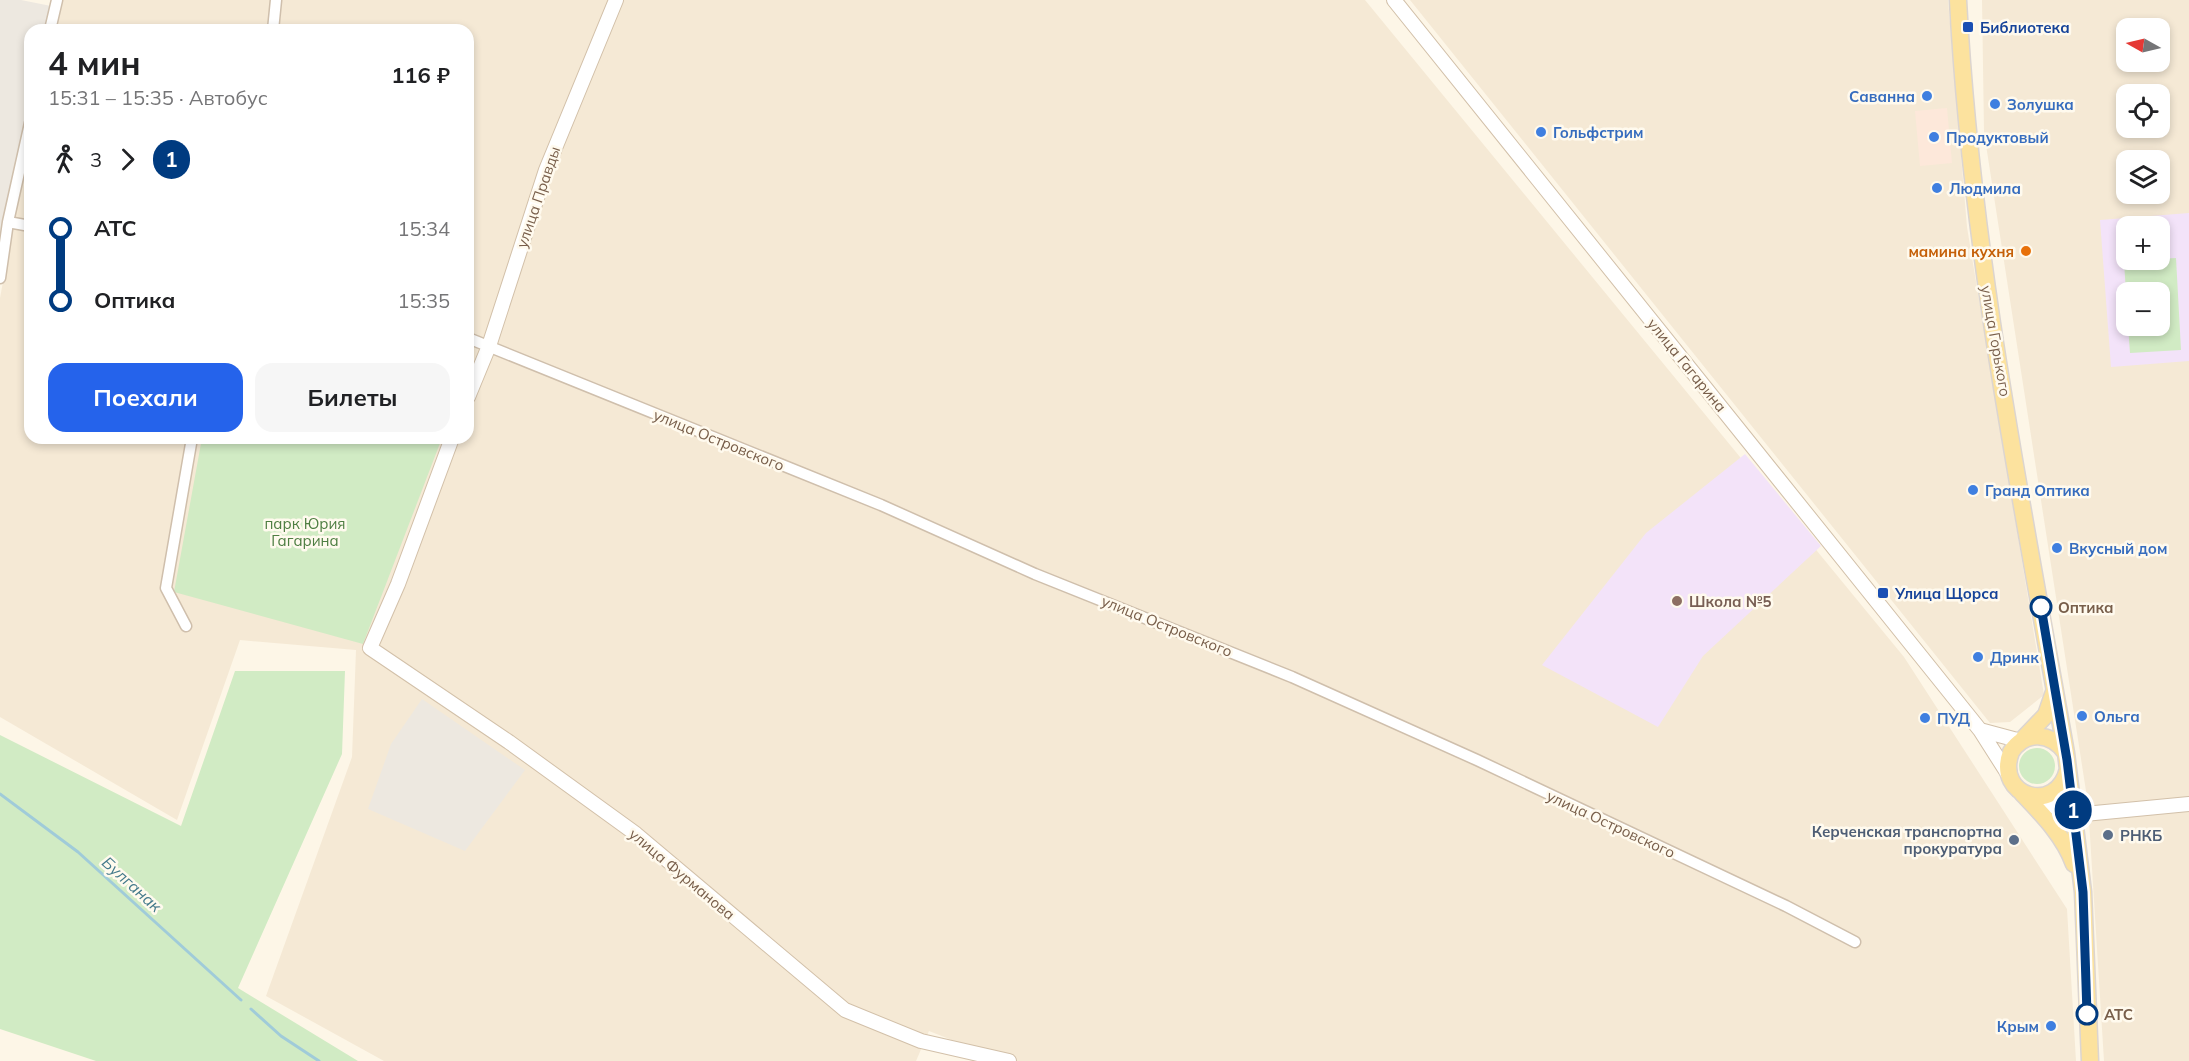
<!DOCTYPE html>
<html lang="ru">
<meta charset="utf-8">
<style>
:root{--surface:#fff;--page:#f6f6f6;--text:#202124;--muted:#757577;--accent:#2563eb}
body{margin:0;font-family:Mulish,sans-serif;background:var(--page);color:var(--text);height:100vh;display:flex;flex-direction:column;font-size:22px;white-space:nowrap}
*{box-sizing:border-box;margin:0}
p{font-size:20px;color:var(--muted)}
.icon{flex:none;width:33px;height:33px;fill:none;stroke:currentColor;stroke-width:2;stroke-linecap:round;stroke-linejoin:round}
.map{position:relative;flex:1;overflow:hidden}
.details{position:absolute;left:24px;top:24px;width:450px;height:420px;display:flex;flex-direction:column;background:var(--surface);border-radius:18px;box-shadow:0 3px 9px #0003}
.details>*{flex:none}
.badge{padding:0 12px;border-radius:20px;font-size:21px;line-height:39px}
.needle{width:39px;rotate:278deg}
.controls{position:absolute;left:2116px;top:18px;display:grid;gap:12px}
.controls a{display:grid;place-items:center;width:54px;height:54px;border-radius:12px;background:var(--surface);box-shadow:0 3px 9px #0003;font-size:30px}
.map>.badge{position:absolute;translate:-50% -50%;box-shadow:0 0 0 3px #fff}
.legs{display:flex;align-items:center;gap:9px;height:66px;padding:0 24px;font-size:20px}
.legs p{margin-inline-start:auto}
.headline{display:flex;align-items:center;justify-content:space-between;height:102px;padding:0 24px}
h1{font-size:33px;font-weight:700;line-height:45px}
.primary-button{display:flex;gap:12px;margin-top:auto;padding:12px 24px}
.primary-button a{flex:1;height:69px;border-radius:18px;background:var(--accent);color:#fff;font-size:24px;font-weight:700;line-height:69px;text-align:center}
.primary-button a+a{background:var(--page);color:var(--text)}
ul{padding:0 24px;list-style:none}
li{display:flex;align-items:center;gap:21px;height:72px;font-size:22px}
li i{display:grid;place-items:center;width:9px;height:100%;margin:0 8px;background:currentColor}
li i::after{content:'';width:15px;height:15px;margin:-8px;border:4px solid;border-radius:50%;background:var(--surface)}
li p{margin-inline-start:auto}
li:first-child i{background:linear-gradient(#0000 50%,currentColor 0)}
li:last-child i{background:linear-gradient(currentColor 50%,#0000 0)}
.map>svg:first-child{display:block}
.residential{fill:#f5e9d5;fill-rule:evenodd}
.commercial{fill:#fde8da}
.industrial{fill:#ede8e0}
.education{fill:#f3e3f9;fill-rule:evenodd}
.green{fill:#d1ebc4}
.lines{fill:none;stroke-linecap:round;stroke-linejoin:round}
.stream{stroke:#a0cbd9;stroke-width:3}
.street-casing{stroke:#cfbfac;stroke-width:13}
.secondary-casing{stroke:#d2c0a9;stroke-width:16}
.primary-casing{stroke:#dcd5d0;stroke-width:19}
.street{stroke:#fff;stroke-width:10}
.secondary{stroke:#fff;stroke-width:14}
.primary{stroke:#fce29e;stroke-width:16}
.line-1-casing{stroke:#fff;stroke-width:14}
.line-1{stroke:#003b80;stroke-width:9}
.transit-dot{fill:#1a4fb4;stroke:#fffaee;stroke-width:2}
.shop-dot{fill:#3f7fe0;stroke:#fffaee;stroke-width:2}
.food-dot{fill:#e8710a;stroke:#fffaee;stroke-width:2}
.education-dot{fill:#8d6e63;stroke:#fffaee;stroke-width:2}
.stop-1-dot{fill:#fff;stroke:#003b80;stroke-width:3}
.service-dot{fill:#5c6f8a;stroke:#fffaee;stroke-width:2}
.labels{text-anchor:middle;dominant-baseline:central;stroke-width:5;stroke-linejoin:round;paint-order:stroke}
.transit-label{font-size:15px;font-weight:bold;fill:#164399;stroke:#fffaee;text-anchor:start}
.shop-label{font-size:15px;font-weight:bold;fill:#366cbe;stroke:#fffaee;text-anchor:start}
.street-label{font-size:15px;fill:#785e4a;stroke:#fffaee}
.food-label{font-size:15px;font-weight:bold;fill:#c56008;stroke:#fffaee;text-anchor:end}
.park-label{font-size:15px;fill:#4e7e42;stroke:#fffaee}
.education-label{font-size:15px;font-weight:bold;fill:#785e54;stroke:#fffaee;text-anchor:start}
.stop-label{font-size:15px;font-weight:bold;fill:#785e4a;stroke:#fffaee;text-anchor:start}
.service-label{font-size:15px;font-weight:bold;fill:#4e5e75;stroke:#fffaee;text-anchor:end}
.water-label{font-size:16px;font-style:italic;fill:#43798b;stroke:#fffaee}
</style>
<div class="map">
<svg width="2189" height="1061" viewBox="0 0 2189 1061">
<rect width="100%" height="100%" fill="#fdf6e7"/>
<path class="residential" d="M55,0H1365L1904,657L2067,909L2076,1061H1005L929,1031L916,1061H384L266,996L352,757L356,650L240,640L177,820L0,717V298L30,134V438H468V30H49Z
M1410,0H1948L1967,227L2044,695L2010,722L1990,723Z
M1982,0H2189V1061H2104L2088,804L1984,132ZM2127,28H2160V62H2127ZM2127,94H2160V128H2127ZM2127,160H2160V194H2127ZM2127,226H2160V260H2127ZM2127,292H2160V326H2127Z"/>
<path class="commercial" d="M1947,108L1952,163L1920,166L1915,111Z"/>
<path class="industrial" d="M0,0H21L51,6L46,30H30V106L0,250Z
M422,699L525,770L465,851L368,809L391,744Z"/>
<path class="education" d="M2189,213V361L2111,367L2100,220ZM2127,226H2160V260H2127ZM2127,292H2160V326H2127Z
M1745,454L1821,546L1703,656L1658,727L1542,665L1646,533Z"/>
<path class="green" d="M2176,258L2181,350L2130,353L2128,326H2160V292H2127V309L2124,261Z
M202,438H442L363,644L174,592Z
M235,671H345L342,754L238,988L358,1061H96L0,1029V735L181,826Z
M2019 766a18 18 0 1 1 36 0a18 18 0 1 1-36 0Z"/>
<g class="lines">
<path class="stream" d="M0,794L78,852L241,1000
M251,1009L281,1036L319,1061"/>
<defs>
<path id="street" d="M50,30L57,0
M273,30L276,0
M8,222L30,226
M0,278L8,222L30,123
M468,338L881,505L1035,574L1292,677L1477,760L1786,906L1855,942
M186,626L166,588L192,438"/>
<path id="secondary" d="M1394,0L1980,730L2008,774
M468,397L489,346L546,170L616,0
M452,438L398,584L370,648L509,742L636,834L845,1010L921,1041L1009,1061
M1980,730L2021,741
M2030,796L2074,815L2189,804"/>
<path id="primary" d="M1958,0C1971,253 2022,503 2066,753L2083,892L2090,1061
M2023,739L2046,715L2054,692
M2066,753C2051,732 2025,730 2011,752C1994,797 2057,816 2068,769
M2022,793C2042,814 2064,836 2074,864"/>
</defs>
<use href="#street" class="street-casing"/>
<use href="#secondary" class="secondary-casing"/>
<use href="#primary" class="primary-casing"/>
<use href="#street" class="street"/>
<use href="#secondary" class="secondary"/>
<use href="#primary" class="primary"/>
</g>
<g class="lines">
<defs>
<path id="line-1" d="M2041,607L2067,760L2083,892L2087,1014"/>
</defs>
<use href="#line-1" class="line-1-casing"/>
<use href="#line-1" class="line-1"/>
</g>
<g class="transit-dot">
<rect x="1962" y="21" width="12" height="12" rx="3"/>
<rect x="1877" y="587" width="12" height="12" rx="3"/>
</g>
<g class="shop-dot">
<circle cx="1927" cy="96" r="6"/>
<circle cx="1995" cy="104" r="6"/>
<circle cx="1541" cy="132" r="6"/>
<circle cx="1934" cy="137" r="6"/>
<circle cx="1937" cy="188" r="6"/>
<circle cx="1973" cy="490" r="6"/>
<circle cx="2057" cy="548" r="6"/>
<circle cx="1978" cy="657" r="6"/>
<circle cx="2082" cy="716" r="6"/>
<circle cx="1925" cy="718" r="6"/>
<circle cx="2051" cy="1026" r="6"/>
</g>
<circle class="food-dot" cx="2026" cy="251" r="6"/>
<circle class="education-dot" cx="1677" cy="601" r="6"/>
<g class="stop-1-dot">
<circle cx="2041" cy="607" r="10"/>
<circle cx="2087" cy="1014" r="10"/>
</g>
<g class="service-dot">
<circle cx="2108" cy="835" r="6"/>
<circle cx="2014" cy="840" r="6"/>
</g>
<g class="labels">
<g class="transit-label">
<text x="1980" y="27">Библиотека</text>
<text x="1895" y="593">Улица Щорса</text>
</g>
<g class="shop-label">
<text x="1915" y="96" text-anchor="end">Саванна</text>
<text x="2007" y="104">Золушка</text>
<text x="1553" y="132">Гольфстрим</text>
<text x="1946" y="137">Продуктовый</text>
<text x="1949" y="188">Людмила</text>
<text x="1985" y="490">Гранд Оптика</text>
<text x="2069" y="548">Вкусный дом</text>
<text x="1990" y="657">Дринк</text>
<text x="2094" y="716">Ольга</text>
<text x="1937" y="718">ПУД</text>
<text x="2039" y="1026" text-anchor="end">Крым</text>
</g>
<g class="street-label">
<text transform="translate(538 197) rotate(-71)">улица Правды</text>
<text transform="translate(1996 341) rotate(80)">улица Горького</text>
<text transform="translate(1687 365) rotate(51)">улица Гагарина</text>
<text transform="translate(719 440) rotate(22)">улица Островского</text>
<text transform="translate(1167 626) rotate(22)">улица Островского</text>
<text transform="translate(1611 824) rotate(25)">улица Островского</text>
<text transform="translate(682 874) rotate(40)">улица Фурманова</text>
</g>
<g class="food-label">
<text x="2014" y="251">мамина кухня</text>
</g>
<g class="park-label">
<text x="305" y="523">парк Юрия<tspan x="305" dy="17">Гагарина</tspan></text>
</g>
<g class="education-label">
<text x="1689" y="601">Школа №5</text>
</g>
<g class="stop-label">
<text x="2058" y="607">Оптика</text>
<text x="2104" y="1014">АТС</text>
</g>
<g class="service-label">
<text x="2002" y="831">Керченская транспортна<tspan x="2002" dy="17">прокуратура</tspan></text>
<text x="2120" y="835" text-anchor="start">РНКБ</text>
</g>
<g class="water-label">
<text transform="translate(132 884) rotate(42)">Булганак</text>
</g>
</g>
</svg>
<div class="controls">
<a><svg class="needle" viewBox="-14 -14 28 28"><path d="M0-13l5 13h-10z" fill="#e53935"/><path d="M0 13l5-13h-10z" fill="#757577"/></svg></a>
<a><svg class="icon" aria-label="locate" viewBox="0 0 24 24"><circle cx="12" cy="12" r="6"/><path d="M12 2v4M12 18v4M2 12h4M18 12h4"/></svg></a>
<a><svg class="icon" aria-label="layers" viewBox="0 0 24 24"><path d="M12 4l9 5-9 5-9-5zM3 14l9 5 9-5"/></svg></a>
<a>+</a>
<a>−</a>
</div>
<b class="badge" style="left:2073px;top:810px;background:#003b80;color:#fff">1</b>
<section class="details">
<div class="headline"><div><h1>4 мин</h1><p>15:31 – 15:35 · Автобус</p></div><b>116 ₽</b></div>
<div class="legs"><svg class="icon" aria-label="walk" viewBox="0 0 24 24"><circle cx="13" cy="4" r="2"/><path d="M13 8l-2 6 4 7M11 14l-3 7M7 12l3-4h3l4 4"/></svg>3<svg class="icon" aria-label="forward" viewBox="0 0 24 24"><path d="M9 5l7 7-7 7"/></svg><b class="badge" style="background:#003b80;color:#fff">1</b></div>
<ul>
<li><i style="color:#003b80"></i><b>АТС</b><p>15:34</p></li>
<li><i style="color:#003b80"></i><b>Оптика</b><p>15:35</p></li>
</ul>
<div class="primary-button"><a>Поехали</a><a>Билеты</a></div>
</section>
</div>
